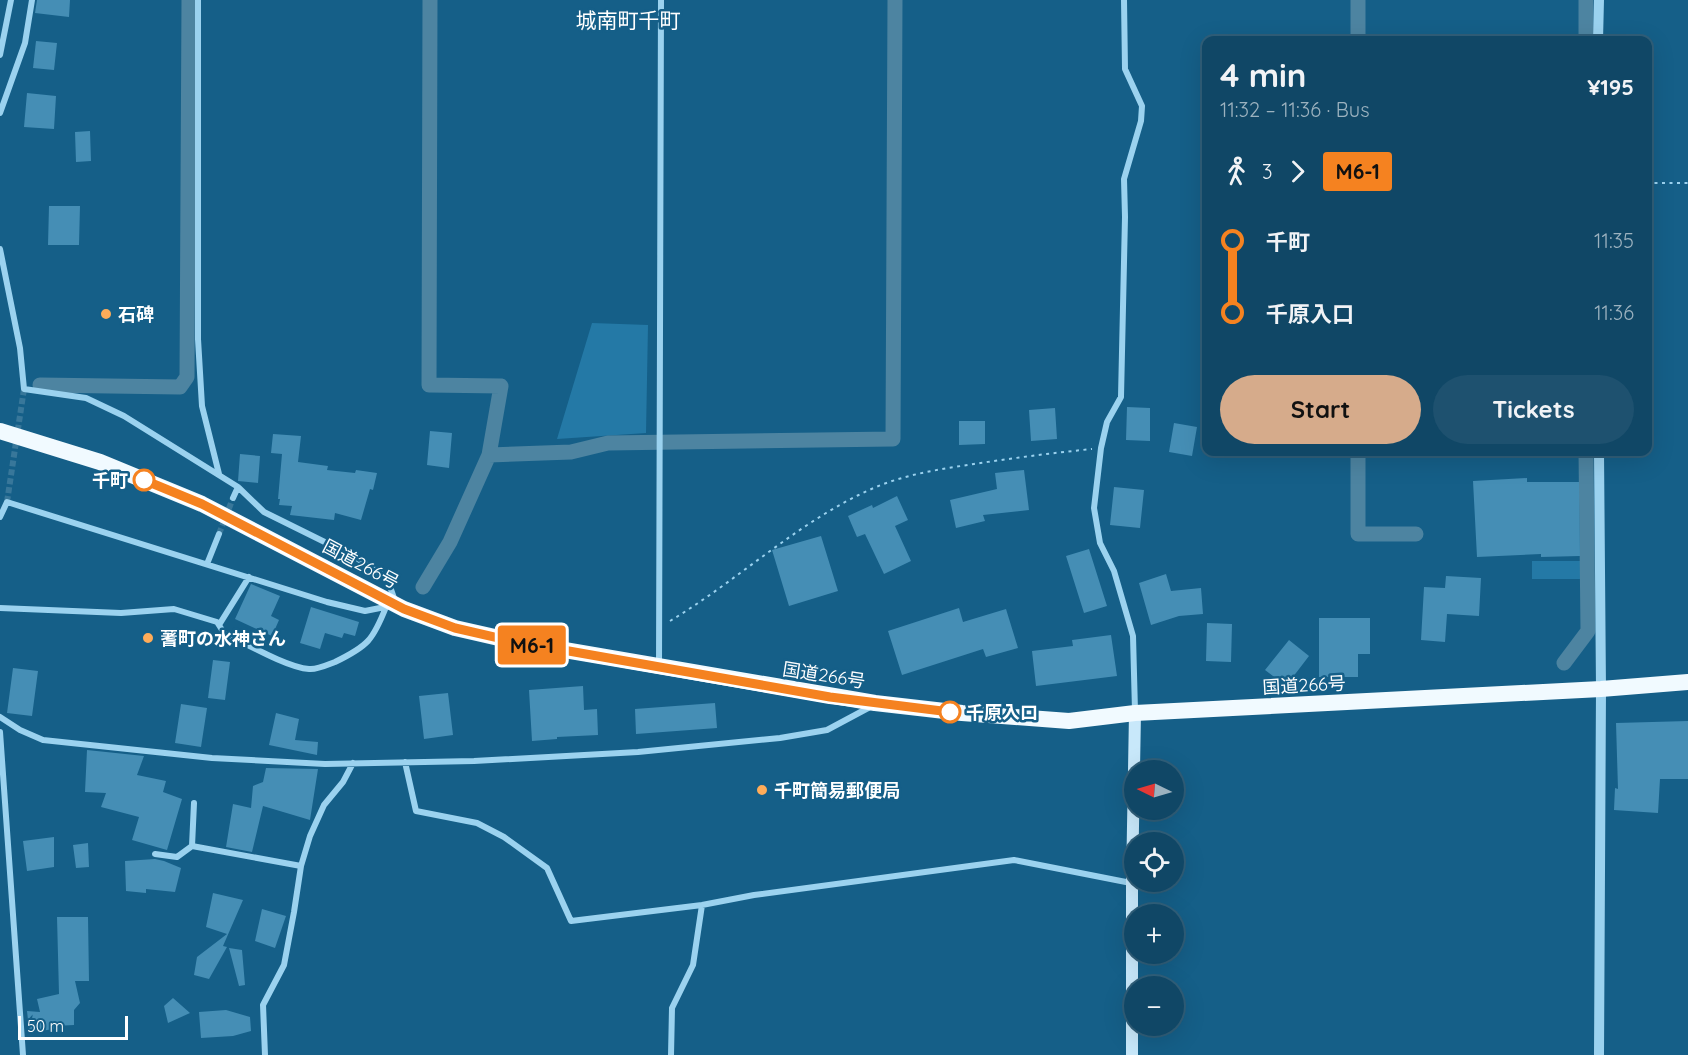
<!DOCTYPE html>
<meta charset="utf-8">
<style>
:root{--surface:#104766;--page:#1e516f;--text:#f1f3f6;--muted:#9cb2bf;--line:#305f7a;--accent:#d6ab8b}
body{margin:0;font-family:Quicksand,"Noto Sans JP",sans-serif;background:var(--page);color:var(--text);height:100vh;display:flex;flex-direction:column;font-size:22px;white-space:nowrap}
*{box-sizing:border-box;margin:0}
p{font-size:20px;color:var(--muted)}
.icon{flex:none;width:33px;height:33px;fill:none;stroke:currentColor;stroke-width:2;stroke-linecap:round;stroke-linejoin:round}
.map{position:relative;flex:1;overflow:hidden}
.panel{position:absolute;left:1202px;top:36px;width:450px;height:420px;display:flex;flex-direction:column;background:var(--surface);border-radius:12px;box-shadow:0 6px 24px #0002,0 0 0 2px var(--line)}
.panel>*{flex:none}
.badge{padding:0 12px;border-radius:4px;font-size:21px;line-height:39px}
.needle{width:39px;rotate:275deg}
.controls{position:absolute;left:1124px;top:760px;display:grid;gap:12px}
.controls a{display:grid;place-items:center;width:60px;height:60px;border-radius:50%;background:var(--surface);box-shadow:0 6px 24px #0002,0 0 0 2px var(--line);font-size:30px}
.scale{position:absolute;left:18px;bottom:15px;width:110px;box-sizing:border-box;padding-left:6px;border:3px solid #fff;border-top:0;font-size:16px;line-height:21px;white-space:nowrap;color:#fff;-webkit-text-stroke:4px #155f88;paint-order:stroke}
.map>.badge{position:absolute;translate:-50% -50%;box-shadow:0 0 0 3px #fff}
.legs{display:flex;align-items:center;gap:9px;height:66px;padding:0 18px;font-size:20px}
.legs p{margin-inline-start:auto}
.summary{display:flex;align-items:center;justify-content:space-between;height:102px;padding:0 18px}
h1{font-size:33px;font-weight:700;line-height:45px}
.cta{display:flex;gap:12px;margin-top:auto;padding:12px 18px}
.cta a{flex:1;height:69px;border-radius:36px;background:var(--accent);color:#111;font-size:24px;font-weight:700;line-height:69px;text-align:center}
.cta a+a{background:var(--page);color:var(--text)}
ul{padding:0 18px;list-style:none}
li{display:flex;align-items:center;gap:21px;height:72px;font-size:22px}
li i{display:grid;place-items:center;width:9px;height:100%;margin:0 8px;background:currentColor}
li i::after{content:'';width:15px;height:15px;margin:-8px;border:4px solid;border-radius:50%;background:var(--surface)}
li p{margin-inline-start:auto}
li:first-child i{background:linear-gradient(#0000 50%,currentColor 0)}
li:last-child i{background:linear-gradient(currentColor 50%,#0000 0)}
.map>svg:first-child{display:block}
.green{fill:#2479a6}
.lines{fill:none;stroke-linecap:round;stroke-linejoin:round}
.canal{stroke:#4d84a1;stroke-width:15}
.building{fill:#458eb5}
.minor-tunnel{stroke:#38779a;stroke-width:6;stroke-dasharray:6 3;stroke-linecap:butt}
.path{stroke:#9bd2ef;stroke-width:2;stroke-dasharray:3 4.5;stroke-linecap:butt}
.minor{stroke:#9bd2ef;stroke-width:6}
.tertiary{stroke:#9bd2ef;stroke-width:10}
.secondary{stroke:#c8e8fa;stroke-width:12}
.trunk{stroke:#f1faff;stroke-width:16}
.line-1-casing{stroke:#fff;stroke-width:14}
.line-1{stroke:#f58220;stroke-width:9}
.poi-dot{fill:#ffac59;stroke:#155f88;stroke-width:2}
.stop-1-dot{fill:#fff;stroke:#f58220;stroke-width:3}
.labels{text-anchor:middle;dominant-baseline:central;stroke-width:5;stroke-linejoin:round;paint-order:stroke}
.poi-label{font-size:18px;font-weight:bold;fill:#fff;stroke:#155f88;text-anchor:start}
.stop-label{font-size:18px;font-weight:bold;fill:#fff;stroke:#155f88;text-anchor:end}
.street-label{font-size:18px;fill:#fff;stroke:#155f88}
.quarter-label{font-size:21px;fill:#fff;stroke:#155f88}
</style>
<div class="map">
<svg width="1688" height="1055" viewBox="0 0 1688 1055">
<rect width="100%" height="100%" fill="#155f88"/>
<path class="green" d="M592,323L648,325L646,433L557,439Z
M1532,561H1583V579H1532Z"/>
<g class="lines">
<path class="canal" d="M1586,0V40
M1358,40V0
M40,385L180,387L187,377L189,0
M1358,452V534H1416
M489,455L571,452L608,443L893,439L895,0
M423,587L450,542L489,455L501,386L429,385L430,0
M1564,663L1588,631L1586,452"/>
</g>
<path class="building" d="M37,0H70L69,17L35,13Z
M36,41L57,43L54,70L33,68Z
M27,93L56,96L54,129L24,127Z
M90,131L91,161L76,162L75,132Z
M49,206H80L79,245H48Z
M1127,407L1150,408V441L1126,440Z
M1055,408L1057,439L1031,441L1029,410Z
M959,421H985V444L959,445Z
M1174,423L1197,427L1192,456L1169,452Z
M430,431L452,433L449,468L427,465Z
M273,434L301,436L298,462L328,466L327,470L355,473L356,470L377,473L373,490L370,489L361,520L335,513L334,520L290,515L292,506L279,505L280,499H278L282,454L271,453Z
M240,454L260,456L258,483L238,481Z
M1024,470L1029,510L983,515L985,521L956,528L950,500L997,489L995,473Z
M1527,478V482H1579L1580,556L1541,557V554L1477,557L1473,481Z
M1114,487L1144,490L1140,528L1110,525Z
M897,496L908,520L895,526L911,561L884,574L865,534L857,537L848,516L872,505L873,508Z
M821,536L838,591L789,606L772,550Z
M1089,549L1107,606L1084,613L1066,556Z
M1166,574L1171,591L1201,588L1203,614L1179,616L1151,625L1139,583Z
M1446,576L1481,578L1479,616L1447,614L1445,642L1421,640L1424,587L1445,588Z
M251,584L280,596L271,616L279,620L272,636L235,619Z
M311,607L359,622L355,636L344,633L342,638L325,633L320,649L300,643Z
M959,608L963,622L1006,609L1018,648L986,657L983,649L902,675L888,631Z
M1319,618H1370V654H1358V677H1319Z
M1207,623L1232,624L1231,662L1206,661Z
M1111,635L1117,676L1036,686L1032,651L1073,646L1072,640Z
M1289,640L1309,656L1286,686L1265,670Z
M213,660L230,662L225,700L208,698Z
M13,668L38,671L32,716L7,713Z
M583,686L584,710L597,709L598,735L557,737V739L532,741L529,690Z
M448,693L453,735L424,739L419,696Z
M715,703L717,728L636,734L635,709Z
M181,704L207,708L201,747L175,743Z
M276,713L299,719L295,740L318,742L317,755L269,745Z
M1688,721V779H1660L1658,813L1614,810L1615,788L1618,789L1616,723Z
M87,750L144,756L137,775L166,781L163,792L182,799L167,850L132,840L139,817L101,807L106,793L85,792Z
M266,768L318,769L310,820L263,806L252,852L226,847L233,804L251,808L253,786L263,782Z
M54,837V867L27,871L23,841Z
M88,843L89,867L76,868L73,845Z
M155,859L164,861L181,868L175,892L146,889V893L126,891L125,861Z
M213,893L243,900L223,946L227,947L209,979L194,975L197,957L227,934L206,927Z
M262,909L286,916L275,948L255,941Z
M57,917H88L89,981H75L80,1003L74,1010V1025L54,1026V1029L40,1031L29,1029L27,1011L40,1012L37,999L59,994Z
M229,948L242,950L245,985L239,986Z
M173,998L190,1013L168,1023L164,1006Z
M226,1010L250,1017L251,1031L233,1036L201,1038L199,1012Z"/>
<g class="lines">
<path class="minor-tunnel" d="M7,502L24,389
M219,534L233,498"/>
<path class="path" d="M1647,183H1688
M670,621C740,579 801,519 876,487C907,474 941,469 974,464C1013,458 1052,453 1092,449"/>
<path class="minor" d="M198,0V339L202,406L219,474
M1124,0L1125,69L1142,106L1141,121L1124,179L1125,217L1121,397L1107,422L1101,448L1094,508L1100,543L1114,571L1133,636L1135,711
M0,55L11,0
M0,113L25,43L32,0
M0,249L20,348L24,389L86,398L124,416L238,487L264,512L355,557L387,578L395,601
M233,498L238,487
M0,517L7,502L327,602L365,611L390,606
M207,564L219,534
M0,608L121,613L174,609L217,622L224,633C245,643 288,668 309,669C317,670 327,665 335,662C368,646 373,640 386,607
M219,625L249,577
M659,665L661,0
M0,717L20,730L43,740L212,758L325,764L474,761L638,752L780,738L827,730L870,707
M0,732L23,1055
M405,762L416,811L477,823L504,837L547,868L571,921L702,905L754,895L1014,860L1131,883
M194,803L192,846L301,866
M155,854L177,857L192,846
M265,1055L263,1005L284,965L294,912L301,866L310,836L324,805L343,782L353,763
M671,1055L672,1008L693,965L702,905"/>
<path class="tertiary" d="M1598,40L1599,0
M1599,1055L1601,689L1599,452"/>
<path class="secondary" d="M1132,1055V883L1135,713"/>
<path class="trunk" d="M0,431L100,462L202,504L404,609L455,628L512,641L875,703L962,713L1069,721L1135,713L1601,689L1688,682"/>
</g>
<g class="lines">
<defs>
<path id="line-1" d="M144,480L202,504L404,609L455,628L512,641L830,697L950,712"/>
</defs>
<use href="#line-1" class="line-1-casing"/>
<use href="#line-1" class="line-1"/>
</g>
<g class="poi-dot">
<circle cx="106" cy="314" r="6"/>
<circle cx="148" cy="638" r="6"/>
<circle cx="762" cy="790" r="6"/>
</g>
<g class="stop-1-dot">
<circle cx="144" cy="480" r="10"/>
<circle cx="950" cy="712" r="10"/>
</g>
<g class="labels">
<g class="poi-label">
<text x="118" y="314">石碑</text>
<text x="160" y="638">蓍町の水神さん</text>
<text x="774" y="790">千町簡易郵便局</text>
</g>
<g class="stop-label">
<text x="128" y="480">千町</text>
<text x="966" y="712" text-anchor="start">千原入口</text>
</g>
<g class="street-label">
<text transform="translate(361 564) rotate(28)">国道266号</text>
<text transform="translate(824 675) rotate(9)">国道266号</text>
<text transform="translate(1304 685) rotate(-3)">国道266号</text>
</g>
<g class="quarter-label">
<text x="628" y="20">城南町千町</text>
</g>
</g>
</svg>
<div class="controls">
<a><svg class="needle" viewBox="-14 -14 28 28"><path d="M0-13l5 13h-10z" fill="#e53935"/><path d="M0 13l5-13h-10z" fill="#9cb2bf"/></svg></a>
<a><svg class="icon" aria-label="locate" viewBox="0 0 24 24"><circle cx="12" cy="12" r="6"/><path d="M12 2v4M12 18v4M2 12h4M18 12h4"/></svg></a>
<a>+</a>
<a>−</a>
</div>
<div class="scale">50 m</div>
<b class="badge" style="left:532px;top:645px;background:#f58220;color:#111">M6-1</b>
<section class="panel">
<div class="summary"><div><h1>4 min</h1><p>11:32 – 11:36 · Bus</p></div><b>¥195</b></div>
<div class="legs"><svg class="icon" aria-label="walk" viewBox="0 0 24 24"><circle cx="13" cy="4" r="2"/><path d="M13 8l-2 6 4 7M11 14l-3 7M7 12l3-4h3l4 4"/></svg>3<svg class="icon" aria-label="forward" viewBox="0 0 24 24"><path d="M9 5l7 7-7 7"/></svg><b class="badge" style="background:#f58220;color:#111">M6-1</b></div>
<ul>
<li><i style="color:#f58220"></i><b>千町</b><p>11:35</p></li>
<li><i style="color:#f58220"></i><b>千原入口</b><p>11:36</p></li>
</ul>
<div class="cta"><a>Start</a><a>Tickets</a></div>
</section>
</div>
